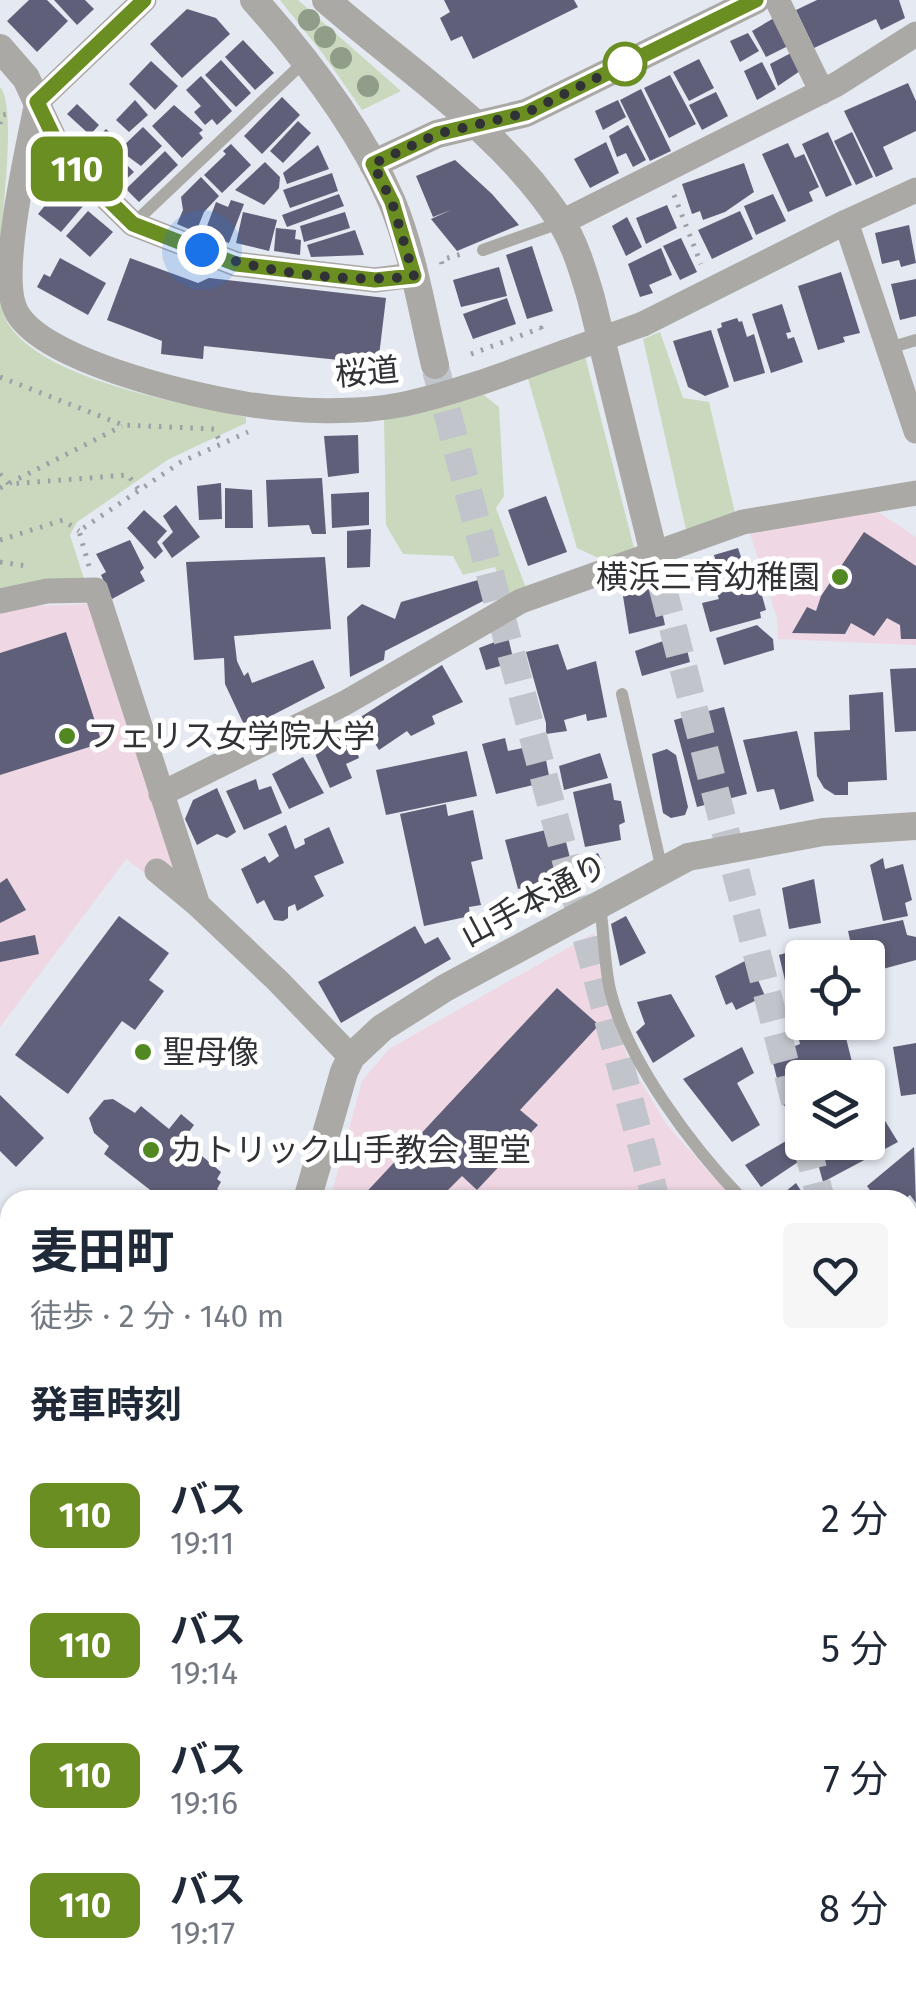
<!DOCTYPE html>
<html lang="ja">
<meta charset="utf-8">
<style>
:root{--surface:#fff;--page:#f6f6f7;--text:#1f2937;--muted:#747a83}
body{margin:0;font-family:"Fira Sans","Noto Sans JP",sans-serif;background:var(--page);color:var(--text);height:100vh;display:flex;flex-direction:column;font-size:38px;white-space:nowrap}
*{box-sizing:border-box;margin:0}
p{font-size:32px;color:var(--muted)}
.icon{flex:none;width:55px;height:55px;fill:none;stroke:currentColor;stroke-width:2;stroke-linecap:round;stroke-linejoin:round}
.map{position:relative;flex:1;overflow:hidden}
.panel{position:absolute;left:0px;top:1190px;width:918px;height:802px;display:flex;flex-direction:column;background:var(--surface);border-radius:30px 30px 0 0;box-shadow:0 2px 8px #0004}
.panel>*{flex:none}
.badge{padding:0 20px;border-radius:15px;font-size:35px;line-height:65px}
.fabs{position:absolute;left:785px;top:940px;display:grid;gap:20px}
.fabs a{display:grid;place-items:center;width:100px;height:100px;border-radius:10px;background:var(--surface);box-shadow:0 2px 8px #0004;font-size:50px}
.you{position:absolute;width:50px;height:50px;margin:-25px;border:8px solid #fff;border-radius:50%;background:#1a73e8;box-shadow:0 0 0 15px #1a73e833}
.map>.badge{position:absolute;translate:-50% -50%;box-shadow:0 0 0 5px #fff}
h2{padding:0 30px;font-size:38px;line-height:90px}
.round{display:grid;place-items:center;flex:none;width:105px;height:105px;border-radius:10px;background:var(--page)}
.overview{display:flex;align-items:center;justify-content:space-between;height:170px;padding:0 30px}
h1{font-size:48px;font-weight:700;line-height:75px}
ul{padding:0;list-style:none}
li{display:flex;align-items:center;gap:30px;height:130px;padding:0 30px}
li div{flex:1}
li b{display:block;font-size:38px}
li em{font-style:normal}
li .badge{min-width:110px;font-weight:700;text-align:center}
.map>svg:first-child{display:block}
.education{fill:#efd7e3}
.green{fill:#cad9be}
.building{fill:#5f5f79}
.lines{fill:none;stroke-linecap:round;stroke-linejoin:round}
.tertiary-tunnel{stroke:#c1c4cb;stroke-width:28;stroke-dasharray:28 14;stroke-linecap:butt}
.path{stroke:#9da0a6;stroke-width:5;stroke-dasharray:2.5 8;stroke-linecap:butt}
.service{stroke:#aba9a6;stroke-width:12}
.minor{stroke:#aba9a6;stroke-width:25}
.tertiary{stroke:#aba9a6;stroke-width:28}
.minor-bridge{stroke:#aba9a6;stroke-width:25}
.tree{fill:#8f9d89}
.line-casing{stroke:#fff;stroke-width:22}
.line{stroke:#6b8e23;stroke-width:15}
.walk{stroke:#303235;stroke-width:10;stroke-dasharray:0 18}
.stop-dot{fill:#fff;stroke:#6b8e23;stroke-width:5}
.poi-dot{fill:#518822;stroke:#fff;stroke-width:4}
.labels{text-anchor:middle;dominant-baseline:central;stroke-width:10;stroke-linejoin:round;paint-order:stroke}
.street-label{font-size:32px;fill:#303235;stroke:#fff}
.poi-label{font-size:32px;fill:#303235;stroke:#fff;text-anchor:start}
</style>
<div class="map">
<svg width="916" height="1992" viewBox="0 0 916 1992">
<rect width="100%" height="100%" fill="#e5e9f1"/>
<path class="education" d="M875,510L916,537V645L778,639L777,618L749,530Z
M90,604L181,882L150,877L126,859L0,1027V613L32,606Z
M594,933L604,990L629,1062L667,1125L734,1200H330L362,1081L389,1049Z
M10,1752V1982L455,1983L451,1992H0V1754Z"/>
<path class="green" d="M280,0H298L401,91L362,110L323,54Z
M0,87C17,105 2,215 0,245Z
M0,298C3,376 185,403 246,417V423L169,459L77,522L70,535L84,579L0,589Z
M660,332L683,398L709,402L736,517L687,534L643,339Z
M585,356L635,552L607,562L577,548L527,375Z
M481,393L499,407L504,496L496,508L527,591L507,600L495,567L463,575L453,556L403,554L386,525L384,416Z
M460,1983H586L592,1992H456Z"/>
<path class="building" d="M29,0H47L68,21L37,52L7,21Z
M54,0H85L94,9L77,25Z
M444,0H574L578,7L473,59L462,36L451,41L440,18L450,12Z
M817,0H899L905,18L881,30L876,19L814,48L796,10Z
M187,9L216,18L230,34L182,78L150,44Z
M774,18L788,46L766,57L752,31Z
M748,33L759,51L740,62L730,41Z
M243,40L274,73L255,90L225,57Z
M791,53L800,71L778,86L770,64Z
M699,59L714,88L689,101L673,72Z
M221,60L251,93L236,107L205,75Z
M151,61L178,86L155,110L129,84Z
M762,62L776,89L757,100L744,71Z
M670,75L696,124L669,138L644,88Z
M201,76L232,111L217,125L212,119L205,125L194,112L201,106L186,90Z
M908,83L916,101V131L883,147L893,169L876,177L844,111Z
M641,89L671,151L650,161L620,100Z
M716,92L728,116L702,130L689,105Z
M282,97L300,115L262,154L244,136Z
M135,100L148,115L129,132L116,120Z
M618,100L626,117L603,130L595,111Z
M77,104L99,125L90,135L67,114Z
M174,105L203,130L199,133L203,138L182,158L152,126Z
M298,121L311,133L283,163L270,151Z
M628,125L646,160L633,167L626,153L617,157L609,136Z
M143,127L162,146L141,166L119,150Z
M106,129L120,142L98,165L74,137L79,132L91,144Z
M828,132L852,185L826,197L802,144Z
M852,132L873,177L856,185L834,141Z
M606,142L619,173L590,188L574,159Z
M788,143L795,158L804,154L819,187L809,192L813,201L788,212L762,154Z
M231,144L251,165L222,193L204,175L226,154L223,151Z
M318,145L329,169L287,184L283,173Z
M165,151L178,165L139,202L126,189Z
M122,160L134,172L120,185L108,173Z
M455,160L492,194L519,225L457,251L431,219L451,210L433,217L416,176Z
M265,162L280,177L279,188L264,205L235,190Z
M744,163L754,192L725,212L703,220L700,211L692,214L682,184Z
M332,173L338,191L290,208L283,190Z
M201,177L219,196L204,212L196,232L177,224L183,210L181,197Z
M61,186L84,205L61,232L38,214Z
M339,194L344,206L287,227L282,215Z
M773,194L786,221L756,235L744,206Z
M231,200L244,204L229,243L204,234L216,202L228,207Z
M667,205L677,228L646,244L636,218Z
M88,211L113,232L90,257L66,236Z
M740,211L753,239L712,259L698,230Z
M243,212L277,220L269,251L236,243Z
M345,212L350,228L304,242L300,226Z
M627,217L642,247L626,256L612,226Z
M909,225L916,263L901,267L899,260L882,264L875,233Z
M276,228L296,230L295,239L301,240L300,255L274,251Z
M355,230L364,255L311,257L307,245Z
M681,238L697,272L680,280L663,246Z
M532,246L553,311L527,319L506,255Z
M661,248L672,275L649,285L653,293L640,297L628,264Z
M60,258L106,283L88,315L37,287L44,274L50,277Z
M130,258L198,283L209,278L386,298L378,364L204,346L203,359L161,354L162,341L107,320Z
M499,267L507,296L461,307L453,280Z
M841,272L860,333L843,337L845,342L818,350L798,286Z
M916,279V316L900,320L891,284Z
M507,298L516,324L473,339L463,314Z
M782,304L791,332L786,333L788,339L794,337L803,362L771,373L752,314Z
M737,318L739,322L742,321L747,337L754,334L765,373L734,382L717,329L722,327L721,323Z
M711,330L729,387L705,396L688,387L673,341Z
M358,435L359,473L328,477L324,436Z
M322,478L326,534H312L309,525L268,527L266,480Z
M221,483L222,519L199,520L197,486Z
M225,488L252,490L253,528H225Z
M369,492V525L332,528L331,494Z
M546,496L567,552L528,566L508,510Z
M176,505L200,537L172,558L162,543L173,532L163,516Z
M144,510L167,531L157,542L163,551L155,559L127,528Z
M371,529L370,567L347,568V531Z
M864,532L916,566V639H901L900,625L887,618L874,636L851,623L845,634L792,633L807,607L816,611L821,596Z
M130,540L144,568L140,572L145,581L112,599L101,575L106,572L96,554Z
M738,548L743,563L718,570L714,555Z
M325,557L331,629L234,636L237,661L244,676L248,672L252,683L313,660L325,688L246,729L225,684L224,658L194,660L186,562Z
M745,567L749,583L758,581L766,610L760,612L761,618L710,632L702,603L719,599L717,594L730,590L725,572Z
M485,578L491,597L385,651L384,660L350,677L347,617L362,604L395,619L401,602Z
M655,579L665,625L629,634L623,596L642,593L640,581Z
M757,625L773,639L774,650L724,665L716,638Z
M66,632L102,743L0,775V653Z
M683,634L690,662L642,676L635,651Z
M508,637L514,662L486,670L479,648Z
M558,644L567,670L596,661L607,717L587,721L586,714L564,720L567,731L546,734V723L526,652Z
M442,665L463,702L432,716L435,724L411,736L407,731L379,750L359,718Z
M916,668V731L895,732L890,669Z
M883,692L887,780L848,782V795H835L824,788L817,776L814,732L850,730L849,695Z
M724,707L747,794L697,807L674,720Z
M797,731L814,801L780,810L774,789L757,792L743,740Z
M335,732L339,739L351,733L359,758L346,764L352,778L330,788L313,749L326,744L321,738Z
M505,738L508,751L543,744L550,781L496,794L482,744Z
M667,749L676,755L688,807L685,815L671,818L663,813L652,754Z
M467,751L477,796L386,815L376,770Z
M600,753L608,778L564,790L559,766Z
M303,757L324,793L289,809L272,774Z
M256,779L259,790L271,786L282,813L244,830L226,791Z
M611,783L614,800L621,801L625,822L619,825L621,840L585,847L573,792Z
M217,788L236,832L227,838L217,834L197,845L185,819L193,800Z
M446,804L448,816L473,810L483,859L471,862L481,905L469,907L470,916L424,926L400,814Z
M286,825L295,849L305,844L304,839L329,827L344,863L314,876L324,896L297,911L295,904L288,907V918L283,921L274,920L264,900L257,904L241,869L265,856L269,863L279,856L268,834Z
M562,826L575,878L561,882L563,890L540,896L537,884L518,889L505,840Z
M598,853L605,868L584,879L577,863Z
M883,858L885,869L903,864L912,900L905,903L908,916L883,921L870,865Z
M7,878L26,910L0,923V883Z
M814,879L821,923L789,929L782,888Z
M119,916L169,953L149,980L164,991L135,1030L122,1021L68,1094L15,1055Z
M626,916L646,953L620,966L611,924Z
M903,920L907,935L916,937V960L868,973V958H854L848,931Z
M415,926L425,944L438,937L451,959L341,1023L318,982Z
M35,935L39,954L0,962V942Z
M820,943L824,958H802V1022H842L855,1074L837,1078H802V1100L784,1106L771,1055L800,1044L779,955Z
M749,959L765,996L736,1010L732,1002L726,1005L715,976Z
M557,988L599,1025L520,1110L538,1125L477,1190L462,1176L438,1200H359Z
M671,994L695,1036L653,1063L636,1032L645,1024L637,1002Z
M916,1043V1094L901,1096L893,1047Z
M742,1047L754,1073L737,1083L760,1125L732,1142L683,1079Z
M868,1093L898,1142L823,1182L812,1142H868Z
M0,1095L44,1138L16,1167L0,1151Z
M113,1099L135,1113L141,1106L169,1129L181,1114L194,1125L183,1140L221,1172L217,1179L221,1182L217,1189L222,1192L215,1200H163L104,1154L109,1146L94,1133L89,1118L104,1100Z
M786,1141L798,1162L761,1187L745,1165Z
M914,1147L916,1203L910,1195L903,1200H877L867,1186Z
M796,1183L807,1200H775Z
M908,1229L916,1255V1287L908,1290Z
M0,1280L10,1295V1308L0,1314Z
M916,1299V1329L908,1314V1304Z
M10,1345V1379L0,1386V1351Z
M10,1445V1543L0,1523V1450Z
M10,1620V1674L0,1679V1625Z
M10,1790V1982H111L114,1992H5L0,1975V1793Z
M624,1982H662L663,1990L626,1992Z
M670,1982H708L709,1983L673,1992Z"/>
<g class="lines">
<path class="tertiary-tunnel" d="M436,370L656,1200
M652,546L802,1129
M806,1142L821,1200"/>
<path class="path" d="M0,124L2,115L10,114
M674,195L701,264
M442,264L441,260L465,253
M471,354L541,328L542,332
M0,377L123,425L214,429L221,444
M0,474L9,484L128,475L139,490
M0,488L122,426
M0,540L63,520L79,531
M0,562L27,566
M89,566L79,531L181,462L248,432
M908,1337L916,1351
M908,1494L916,1490
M908,1881L916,1783
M603,1982L606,1992
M906,1982L907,1992
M817,1992L818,1982"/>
<path class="service" d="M133,224L305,61
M483,250L562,222
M889,348L916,340
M622,694L662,870
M600,905C604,934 604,962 610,990C627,1061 693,1148 743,1200
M908,1744L916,1742
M908,1947L916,1942
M755,1992L772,1982"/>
<path class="minor" d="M777,0L822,92
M37,102C28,147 0,267 14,306C31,359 194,396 246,404C295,412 356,414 405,404C460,392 513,371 565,352
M37,102L62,154L133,224L236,264L375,280L414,275
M37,102L144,0
M562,222L837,84L916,34
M846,222L916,431
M643,324L846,222L916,190
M0,601L47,591L96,590L198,905L278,981L351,1057
M161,794L345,703L521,601L743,522L916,493
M157,871L198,905
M0,1245L10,1260"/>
<path class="tertiary" d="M254,0C307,59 360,129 392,202C413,253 422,311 435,365
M326,0C405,69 502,131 560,220C575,243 583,271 591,298L652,546
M0,48L26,78L37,102
M373,164L437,134L526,113L756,0
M307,1200L344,1072L351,1057L382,1028L445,988L688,857L823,832L916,826
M0,1731L10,1727
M861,1982L863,1992"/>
<path class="minor-bridge" d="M565,352L643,324"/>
</g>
<g class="tree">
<circle cx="309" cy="20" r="11"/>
<circle cx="325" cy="37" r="11"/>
<circle cx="341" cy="58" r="11"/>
<circle cx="368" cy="86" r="11"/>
</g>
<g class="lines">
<defs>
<path id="line" d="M144,0L37,102L62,154L133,224L236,264L375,280L414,276L392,202L373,164L437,134L526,113L756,0"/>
</defs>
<use href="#line" class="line-casing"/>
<use href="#line" class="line"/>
<path class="walk" d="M202,250C259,273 352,284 414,276L392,202L373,164L437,134L526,113L625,64"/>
</g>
<circle class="stop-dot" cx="625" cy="64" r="20"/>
<g class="poi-dot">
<circle cx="840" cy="577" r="10"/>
<circle cx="67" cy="736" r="10"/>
<circle cx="143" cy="1052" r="10"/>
<circle cx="151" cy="1150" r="10"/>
</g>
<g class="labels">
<g class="street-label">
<text transform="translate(367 372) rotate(-5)">桜道</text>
<text transform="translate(534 900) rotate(-28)">山手本通り</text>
</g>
<g class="poi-label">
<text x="820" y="577" text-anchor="end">横浜三育幼稚園</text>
<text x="87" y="736">フェリス女学院大学</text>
<text x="163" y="1052">聖母像</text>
<text x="171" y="1150">カトリック山手教会 聖堂</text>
</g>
</g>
</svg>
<div class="fabs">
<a><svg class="icon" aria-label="locate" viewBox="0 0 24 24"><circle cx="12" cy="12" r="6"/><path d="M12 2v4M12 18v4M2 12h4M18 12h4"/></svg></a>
<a><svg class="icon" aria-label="layers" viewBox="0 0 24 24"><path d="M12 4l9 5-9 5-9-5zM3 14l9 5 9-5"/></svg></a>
</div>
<div class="you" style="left:202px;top:250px"></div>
<b class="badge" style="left:77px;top:169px;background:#6b8e23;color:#fff">110</b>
<section class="panel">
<div class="overview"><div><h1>麦田町</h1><p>徒歩 · 2 分 · 140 m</p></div><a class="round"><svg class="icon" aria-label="heart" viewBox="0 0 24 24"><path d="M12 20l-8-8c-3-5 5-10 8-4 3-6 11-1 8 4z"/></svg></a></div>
<h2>発車時刻</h2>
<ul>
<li><span class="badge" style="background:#6b8e23;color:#fff">110</span><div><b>バス</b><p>19:11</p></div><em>2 分</em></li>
<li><span class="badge" style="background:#6b8e23;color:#fff">110</span><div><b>バス</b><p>19:14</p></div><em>5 分</em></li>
<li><span class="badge" style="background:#6b8e23;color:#fff">110</span><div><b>バス</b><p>19:16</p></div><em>7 分</em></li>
<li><span class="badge" style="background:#6b8e23;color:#fff">110</span><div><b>バス</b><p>19:17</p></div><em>8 分</em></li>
</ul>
</section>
</div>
